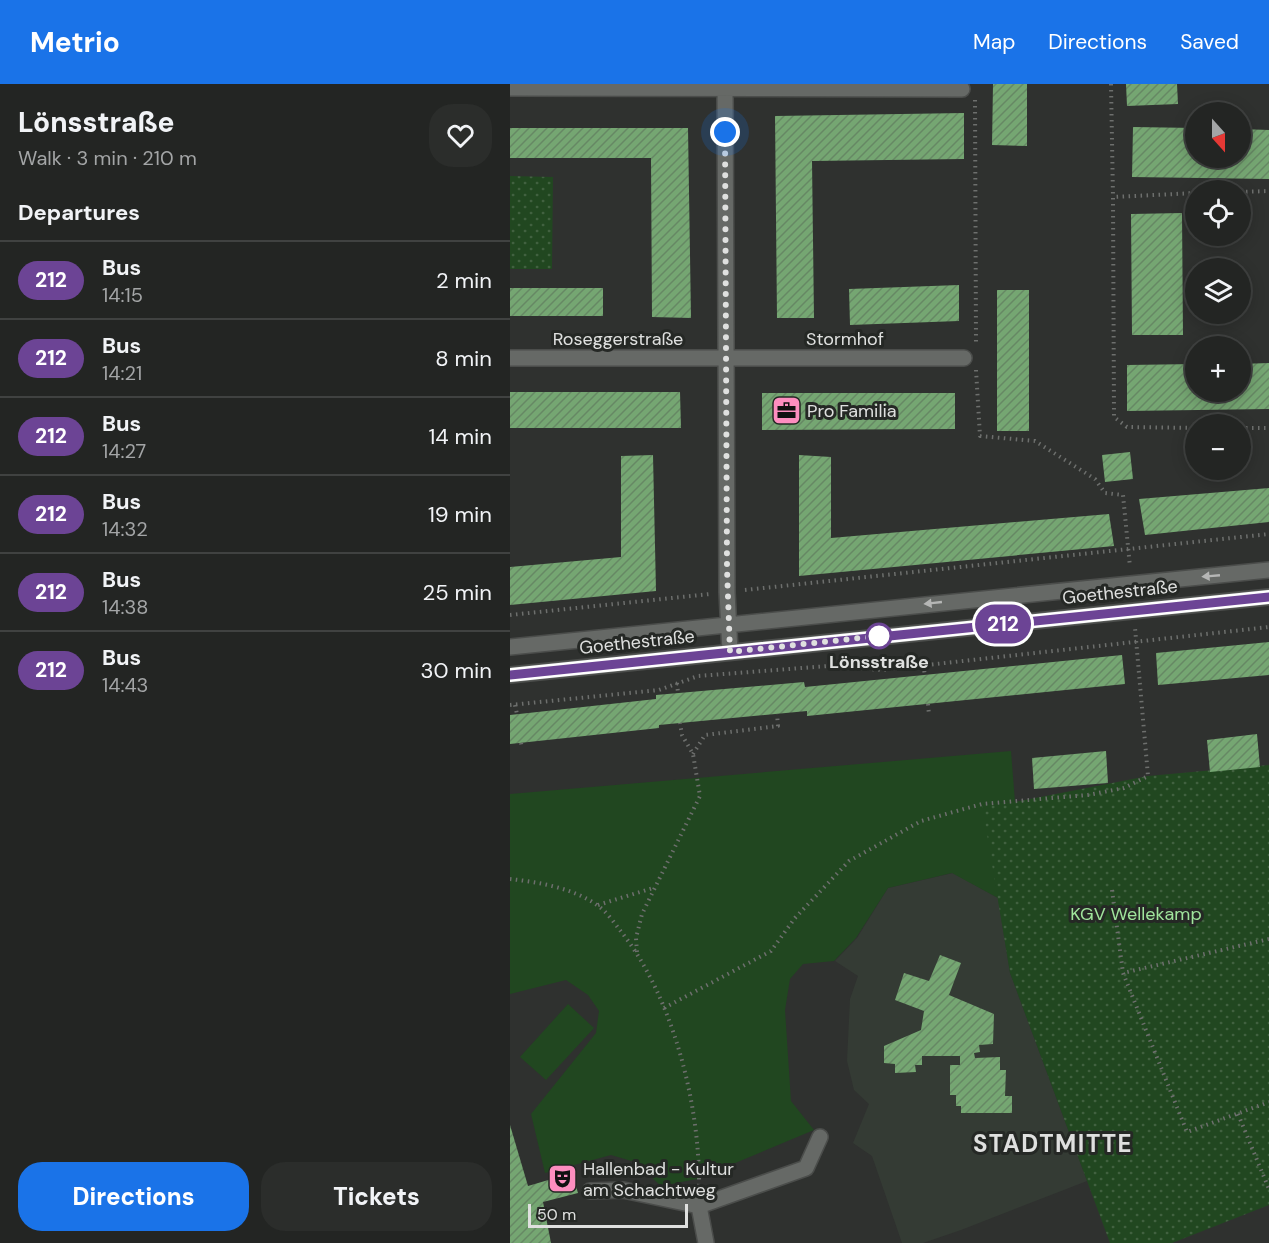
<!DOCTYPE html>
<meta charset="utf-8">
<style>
:root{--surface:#232523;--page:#2b2d2b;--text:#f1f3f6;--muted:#a3a5a6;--line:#404241;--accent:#1a73e8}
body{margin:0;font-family:"DM Sans",sans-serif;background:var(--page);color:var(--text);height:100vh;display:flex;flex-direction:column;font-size:22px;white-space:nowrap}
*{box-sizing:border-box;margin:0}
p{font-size:20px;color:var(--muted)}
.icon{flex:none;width:33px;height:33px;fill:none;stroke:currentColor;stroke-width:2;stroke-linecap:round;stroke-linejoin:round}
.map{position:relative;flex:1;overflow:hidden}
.details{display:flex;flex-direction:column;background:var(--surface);width:510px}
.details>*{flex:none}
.badge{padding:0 12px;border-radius:20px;font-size:21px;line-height:39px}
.needle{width:39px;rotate:159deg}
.controls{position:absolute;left:675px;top:18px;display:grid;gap:12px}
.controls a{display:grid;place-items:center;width:66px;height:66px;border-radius:50%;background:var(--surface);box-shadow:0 3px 15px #0003,0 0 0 2px var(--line);font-size:30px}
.scale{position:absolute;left:18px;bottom:15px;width:160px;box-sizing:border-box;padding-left:6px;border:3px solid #dfe0df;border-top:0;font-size:16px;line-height:21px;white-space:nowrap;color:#dfe0df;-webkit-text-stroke:4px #252825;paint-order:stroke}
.you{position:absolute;width:30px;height:30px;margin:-15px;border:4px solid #fff;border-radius:50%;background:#1a73e8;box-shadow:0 0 0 9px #1a73e833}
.map>.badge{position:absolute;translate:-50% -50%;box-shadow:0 0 0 3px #fff}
h2{padding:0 18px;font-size:22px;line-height:54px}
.round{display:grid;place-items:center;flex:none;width:63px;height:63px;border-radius:24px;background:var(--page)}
.head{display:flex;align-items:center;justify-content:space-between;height:102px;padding:0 18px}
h1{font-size:28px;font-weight:800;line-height:45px}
.primary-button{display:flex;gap:12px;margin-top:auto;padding:12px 18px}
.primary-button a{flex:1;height:69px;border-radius:24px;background:var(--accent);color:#fff;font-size:24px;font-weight:800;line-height:69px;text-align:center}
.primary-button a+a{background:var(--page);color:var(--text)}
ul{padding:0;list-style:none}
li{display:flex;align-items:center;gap:18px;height:78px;padding:0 18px;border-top:2px solid var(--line)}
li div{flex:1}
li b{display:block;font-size:22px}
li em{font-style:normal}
li .badge{min-width:66px;font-weight:700;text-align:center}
header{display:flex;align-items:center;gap:36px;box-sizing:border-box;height:84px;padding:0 30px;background:var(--accent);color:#fff}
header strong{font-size:28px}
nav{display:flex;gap:33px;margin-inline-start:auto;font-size:21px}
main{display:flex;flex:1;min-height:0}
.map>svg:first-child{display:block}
.built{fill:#343b34}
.grass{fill:#214720}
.garden{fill:url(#garden-dots)}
.building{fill:url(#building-hatch)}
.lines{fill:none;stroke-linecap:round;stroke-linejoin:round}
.minor-casing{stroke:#4b4d4b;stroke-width:18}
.path{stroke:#6d6f6d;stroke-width:4;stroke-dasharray:1.5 4.5;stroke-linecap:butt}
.minor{stroke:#666966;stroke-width:15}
.oneway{fill:#b5b6b5}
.line-casing{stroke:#fff;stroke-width:14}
.line{stroke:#6c4495;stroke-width:9}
.walk{stroke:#dfe0df;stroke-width:6;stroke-dasharray:0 10.8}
.stop-dot{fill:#fff;stroke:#6c4495;stroke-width:3}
.labels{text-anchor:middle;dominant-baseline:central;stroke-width:6;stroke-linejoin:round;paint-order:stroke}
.street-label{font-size:18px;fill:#dfe0df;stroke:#252825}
.poi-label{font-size:18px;fill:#dfe0df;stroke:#252825;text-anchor:start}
.stop-label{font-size:18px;font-weight:bold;fill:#dfe0df;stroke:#252825}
.park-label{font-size:18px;fill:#a0e59c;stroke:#252825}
.district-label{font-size:24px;font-weight:bold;letter-spacing:1.5px;fill:#dfe0df;stroke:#252825}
</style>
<header>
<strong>Metrio</strong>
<nav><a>Map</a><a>Directions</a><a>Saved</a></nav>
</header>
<main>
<section class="details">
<div class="head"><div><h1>Lönsstraße</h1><p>Walk · 3 min · 210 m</p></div><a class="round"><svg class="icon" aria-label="heart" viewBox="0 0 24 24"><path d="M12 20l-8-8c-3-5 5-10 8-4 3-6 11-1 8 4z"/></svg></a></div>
<h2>Departures</h2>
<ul>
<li><span class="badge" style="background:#6c4495;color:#fff">212</span><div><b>Bus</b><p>14:15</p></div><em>2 min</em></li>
<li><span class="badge" style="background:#6c4495;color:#fff">212</span><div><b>Bus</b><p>14:21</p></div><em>8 min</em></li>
<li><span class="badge" style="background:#6c4495;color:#fff">212</span><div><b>Bus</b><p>14:27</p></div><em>14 min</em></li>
<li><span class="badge" style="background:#6c4495;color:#fff">212</span><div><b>Bus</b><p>14:32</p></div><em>19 min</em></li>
<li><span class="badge" style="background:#6c4495;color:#fff">212</span><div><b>Bus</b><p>14:38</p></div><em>25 min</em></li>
<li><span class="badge" style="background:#6c4495;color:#fff">212</span><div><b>Bus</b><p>14:43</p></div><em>30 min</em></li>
</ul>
<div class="primary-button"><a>Directions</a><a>Tickets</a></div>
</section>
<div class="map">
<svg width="759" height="1159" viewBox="0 0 759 1159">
<defs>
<pattern id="garden-dots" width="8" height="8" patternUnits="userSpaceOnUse" patternTransform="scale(1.5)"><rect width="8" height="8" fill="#214720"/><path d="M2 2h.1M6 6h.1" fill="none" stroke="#416140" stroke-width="1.8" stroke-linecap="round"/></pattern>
<pattern id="building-hatch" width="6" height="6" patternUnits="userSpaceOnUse" patternTransform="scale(1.5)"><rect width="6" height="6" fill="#75a672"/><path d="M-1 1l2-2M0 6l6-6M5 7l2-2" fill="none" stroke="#668864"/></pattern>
</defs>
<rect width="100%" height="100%" fill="#2f312f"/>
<path class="built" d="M443,789L488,814L500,889L577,1097L451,1146L413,1159H392L362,1072L343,1059L359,1020L344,1006L337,977L340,915L348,892L325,877L347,854L378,804Z"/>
<path class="grass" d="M501,667L505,718L473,720L488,814L442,789L378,804L346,854L324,877L293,880L280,895L275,926L281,1017L304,1046L187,1095L151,1102L125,1078L101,1071L35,1089L21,1030L86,949L89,927L78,911L56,896L0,910V710Z
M58,920L84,944L36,996L10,973Z"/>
<path class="garden" d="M0,92L43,93L42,185H0Z
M759,681V1121L662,1159H600L500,889L472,720L505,718L638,692Z"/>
<path class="building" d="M483,0H517V62L482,61Z
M616,0H667L668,20L617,22Z
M454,29V75L302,77L304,234H267L265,32Z
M623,43L686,44V74H730V45L759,46V95L622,93Z
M0,44H178L181,234L142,233L141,74H0Z
M672,129L673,251H622L621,130Z
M449,201V237L340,241L339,205Z
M0,204H93V232H0Z
M487,206H519V347H487Z
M759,279V325L617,327V281L686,280V308H730V280Z
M0,308H170L171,344H0Z
M252,309H445V345L252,346Z
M620,368L623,395L595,398L592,371Z
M143,371L146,507L0,521V483L111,473V372Z
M289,371L321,373V454L599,430L604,462L289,492Z
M759,404V438L635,451L629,415Z
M759,558V591L648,601L646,569Z
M612,571L615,600L297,632V627L149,641V644L0,660V631L146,615V611L294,598L295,603Z
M747,650L750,683L700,688L697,656Z
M596,667L598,699L524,705L522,674Z
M430,871L451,879L439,911L484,930L483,960L469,961L470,968L464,969L465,974L490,973V986H496L495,1012H502V1029H451V1022H446V1011H440V981H450V972H412V981H405L406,988L385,989V980L374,979V962L411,946L414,927L385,916L394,889L419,897Z
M0,1041L18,1102L62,1089L68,1109L33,1118L41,1159H0Z"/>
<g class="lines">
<defs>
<path id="minor" d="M215,0L217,508L220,568
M0,4L452,5
M0,274H454
M0,563L759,486
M0,591L759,513
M80,1107L113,1106L189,1122
M196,1159L189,1122L296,1084L310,1053"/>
</defs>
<use href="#minor" class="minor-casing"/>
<path class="path" d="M601,0L603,113
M465,16L466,260
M730,108L759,107
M686,109L603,113L604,333L617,343L686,344
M466,286L470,352L525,357L585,395L595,409L613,411L620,483
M730,344H759
M235,506L759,450
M0,531L200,510
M413,581L415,591
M167,599L168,609
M418,620L419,631
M0,621L149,606L188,592L318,582L372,586L759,543
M5,621L7,630
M11,659L12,664
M183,670L195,651L268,642L267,630
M0,795C28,798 63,804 87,821C95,826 103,837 109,845C162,910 190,1019 189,1103
M602,806L613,889
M88,821L143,804
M759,855L613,889L677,1048L759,1018
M127,868L126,854L132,830L190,712L183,670L172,651L170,639
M154,924L261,867L285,834L339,777L411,737L472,720L578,711L614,704L638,692L625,544
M728,1030L759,1105"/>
<use href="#minor" class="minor"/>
</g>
<defs><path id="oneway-solid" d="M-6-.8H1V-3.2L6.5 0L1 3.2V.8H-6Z" transform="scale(1.5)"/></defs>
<g class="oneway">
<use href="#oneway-solid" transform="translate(701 492) rotate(175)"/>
<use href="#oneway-solid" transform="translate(423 519) rotate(174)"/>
</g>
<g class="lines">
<defs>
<path id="line" d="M0,591L759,513"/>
</defs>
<use href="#line" class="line-casing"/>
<use href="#line" class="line"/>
<path class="walk" d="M215,48L217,485L220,568L369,552"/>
</g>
<defs>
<symbol id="office-square" viewBox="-11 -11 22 22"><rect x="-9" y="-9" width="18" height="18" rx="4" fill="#fd8ebf" stroke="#252825"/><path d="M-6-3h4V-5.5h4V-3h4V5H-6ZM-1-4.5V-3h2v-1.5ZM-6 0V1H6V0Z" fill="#111"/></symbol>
<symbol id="theatre-square" viewBox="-11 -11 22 22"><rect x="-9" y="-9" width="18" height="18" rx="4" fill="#fd8ebf" stroke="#252825"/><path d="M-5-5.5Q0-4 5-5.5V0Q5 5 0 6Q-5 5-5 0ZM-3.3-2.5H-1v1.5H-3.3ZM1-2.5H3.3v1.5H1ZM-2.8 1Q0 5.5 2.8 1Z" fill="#111"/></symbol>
</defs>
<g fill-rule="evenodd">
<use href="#office-square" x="260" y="310" width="33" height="33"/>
<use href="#theatre-square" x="36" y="1078" width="33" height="33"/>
</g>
<circle class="stop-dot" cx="369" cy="552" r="12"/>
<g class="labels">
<g class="street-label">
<text x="108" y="255">Roseggerstraße</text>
<text x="335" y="255">Stormhof</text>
<text transform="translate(610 508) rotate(-6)">Goethestraße</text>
<text transform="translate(127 558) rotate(-6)">Goethestraße</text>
</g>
<g class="poi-label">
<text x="297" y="327">Pro Familia</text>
<text x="73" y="1085">Hallenbad - Kultur<tspan x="73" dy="21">am Schachtweg</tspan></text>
</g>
<g class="stop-label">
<text x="369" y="578">Lönsstraße</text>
</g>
<g class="park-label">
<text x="626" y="830">KGV Wellekamp</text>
</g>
<g class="district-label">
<text x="543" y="1059">STADTMITTE</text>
</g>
</g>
</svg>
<div class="controls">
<a><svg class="needle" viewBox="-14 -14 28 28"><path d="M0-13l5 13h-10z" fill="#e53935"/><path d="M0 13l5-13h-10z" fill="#a3a5a6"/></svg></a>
<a><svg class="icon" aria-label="locate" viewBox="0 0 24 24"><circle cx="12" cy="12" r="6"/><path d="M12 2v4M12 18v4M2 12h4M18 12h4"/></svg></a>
<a><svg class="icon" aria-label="layers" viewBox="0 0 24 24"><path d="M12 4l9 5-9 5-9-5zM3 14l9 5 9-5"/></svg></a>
<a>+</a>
<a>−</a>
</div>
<div class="scale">50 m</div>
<div class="you" style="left:215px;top:48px"></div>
<b class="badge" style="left:493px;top:540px;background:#6c4495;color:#fff">212</b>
</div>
</main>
